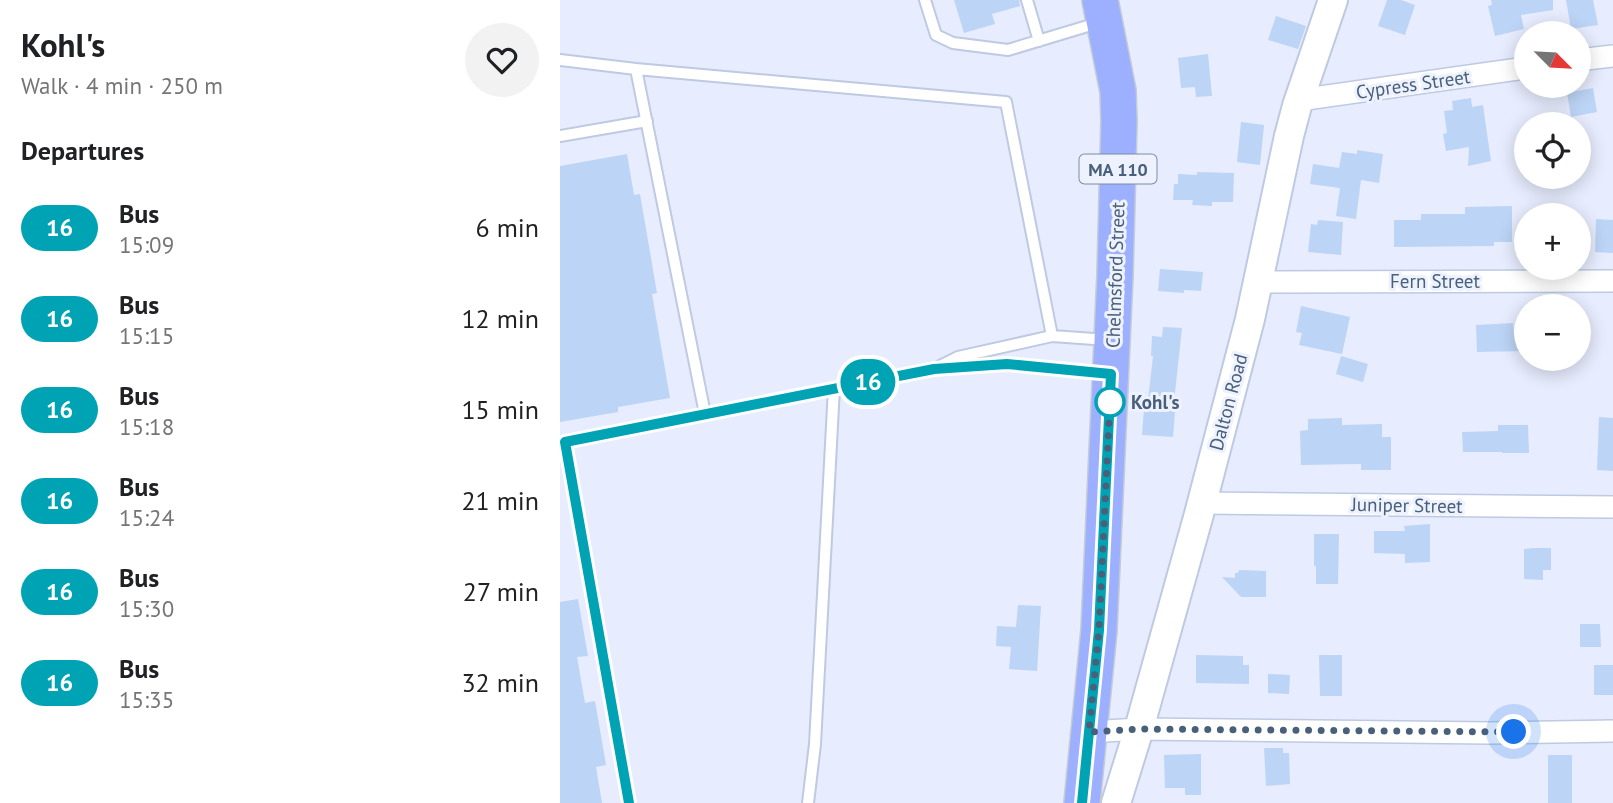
<!DOCTYPE html>
<meta charset="utf-8">
<style>
:root{--surface:#fff;--page:#f2f2f2;--text:#202124;--muted:#757577}
body{margin:0;font-family:"PT Sans",sans-serif;background:var(--page);color:var(--text);height:100vh;display:flex;flex-direction:column;font-size:26px;white-space:nowrap}
*{box-sizing:border-box;margin:0}
p{font-size:23px;color:var(--muted)}
.icon{flex:none;width:38px;height:38px;fill:none;stroke:currentColor;stroke-width:2;stroke-linecap:round;stroke-linejoin:round}
.map{position:relative;flex:1;overflow:hidden}
.drawer{display:flex;flex-direction:column;background:var(--surface);width:560px}
.drawer>*{flex:none}
.badge{padding:0 14px;border-radius:23px;font-size:24px;line-height:46px}
.needle{width:46px;rotate:114deg}
.buttons{position:absolute;left:954px;top:21px;display:grid;gap:14px}
.buttons a{display:grid;place-items:center;width:77px;height:77px;border-radius:50%;background:var(--surface);box-shadow:0 4px 18px #0003;font-size:35px}
.you{position:absolute;width:35px;height:35px;margin:-18px;border:5px solid #fff;border-radius:50%;background:#1a73e8;box-shadow:0 0 0 10px #1a73e833}
.map>.badge{position:absolute;translate:-50% -50%;box-shadow:0 0 0 4px #fff}
h2{padding:0 21px;font-size:26px;line-height:63px}
.round{display:grid;place-items:center;flex:none;width:74px;height:74px;border-radius:37px;background:var(--page)}
.headline{display:flex;align-items:center;justify-content:space-between;height:119px;padding:0 21px}
h1{font-size:33px;font-weight:800;line-height:52px}
ul{padding:0;list-style:none}
li{display:flex;align-items:center;gap:21px;height:91px;padding:0 21px}
li div{flex:1}
li b{display:block;font-size:26px}
li em{font-style:normal}
li .badge{min-width:77px;font-weight:700;text-align:center}
main{display:flex;flex:1;min-height:0}
.map>svg:first-child{display:block}
.building{fill:#bcd4f6}
.lines{fill:none;stroke-linecap:round;stroke-linejoin:round}
.service-casing{stroke:#becae2;stroke-width:14}
.minor-casing{stroke:#becae2;stroke-width:24}
.tertiary-casing{stroke:#becae2;stroke-width:32}
.primary-casing{stroke:#c4ccd4;stroke-width:38}
.service{stroke:#fff;stroke-width:10}
.minor{stroke:#fff;stroke-width:21}
.tertiary{stroke:#fff;stroke-width:28}
.primary{stroke:#9cb0ff;stroke-width:35}
.line-casing{stroke:#fff;stroke-width:16}
.line{stroke:#00a3b4;stroke-width:10}
.walk{stroke:#48607a;stroke-width:7;stroke-dasharray:0 12.6}
.stop-dot{fill:#fff;stroke:#00a3b4;stroke-width:3.5}
.labels{text-anchor:middle;dominant-baseline:central;stroke-width:6;stroke-linejoin:round;paint-order:stroke}
.shield{fill:#eef2ff;stroke:#7a8ca2;stroke-width:2}
.shield-label{font-size:18px;font-weight:bold;fill:#48607a}
.street-label{font-size:19px;fill:#48607a;stroke:#eef2ff}
.stop-label{font-size:19px;font-weight:bold;fill:#48607a;stroke:#eef2ff;text-anchor:start}
</style>
<main>
<section class="drawer">
<div class="headline"><div><h1>Kohl's</h1><p>Walk · 4 min · 250 m</p></div><a class="round"><svg class="icon" aria-label="heart" viewBox="0 0 24 24"><path d="M12 20l-8-8c-3-5 5-10 8-4 3-6 11-1 8 4z"/></svg></a></div>
<h2>Departures</h2>
<ul>
<li><span class="badge" style="background:#00a3b4;color:#fff">16</span><div><b>Bus</b><p>15:09</p></div><em>6 min</em></li>
<li><span class="badge" style="background:#00a3b4;color:#fff">16</span><div><b>Bus</b><p>15:15</p></div><em>12 min</em></li>
<li><span class="badge" style="background:#00a3b4;color:#fff">16</span><div><b>Bus</b><p>15:18</p></div><em>15 min</em></li>
<li><span class="badge" style="background:#00a3b4;color:#fff">16</span><div><b>Bus</b><p>15:24</p></div><em>21 min</em></li>
<li><span class="badge" style="background:#00a3b4;color:#fff">16</span><div><b>Bus</b><p>15:30</p></div><em>27 min</em></li>
<li><span class="badge" style="background:#00a3b4;color:#fff">16</span><div><b>Bus</b><p>15:35</p></div><em>32 min</em></li>
</ul>
</section>
<div class="map">
<svg width="1053" height="803" viewBox="0 0 1053 803">
<rect width="100%" height="100%" fill="#e7ecfe"/>
<path class="building" d="M394,0H459L460,6L432,14L435,24L404,33Z
M827,0H841L855,5L845,35L818,26Z
M931,0H993V10L961,15L964,29L935,36L928,6L932,5Z
M1006,0H1033L1038,25L1011,29Z
M716,16L746,26L738,49L708,40Z
M648,54L652,96L636,97L635,87L621,88L618,58Z
M1033,88L1037,112L1011,117L1007,93Z
M911,98L912,107L923,105L931,161L908,166L909,147L886,151L883,134L887,133L884,111L893,110L892,101Z
M681,122L704,125L700,165L677,162Z
M797,150L823,154L819,183L801,180L796,219L776,216L780,188L750,184L753,164L779,168L782,152L797,154Z
M67,154L74,195L80,194L97,293L92,294L110,398L58,407V412L0,422V166Z
M637,172L674,173L673,202H652V206L632,205L633,200H613L614,184H618V174L637,175Z
M952,206V242H934V246L834,247V220H861V214H905V207Z
M1036,219L1053,220V253L1035,252Z
M758,220L783,222L781,255L748,252L751,224L757,225Z
M600,269L643,272L641,291L624,290V293L598,291Z
M741,306L790,317L782,354L739,345L742,333L736,332Z
M953,323L954,336L966,335V351L917,352L916,325Z
M603,327L622,328L613,411H615L613,437L582,435L584,409H587L593,356H591L592,336L602,337Z
M781,356L808,364L803,382L776,374Z
M1039,417L1053,418V471L1037,470Z
M782,418V425L822,424V437H831V470H801V464L741,465L740,431L748,430V419Z
M938,425H968L969,453H942V452H903L902,432L938,431Z
M870,524V562L845,563V554L814,553V531H845L844,526Z
M754,534H779L778,584H756V566H754Z
M974,548H991V570H983V580L964,579V549Z
M679,570L706,571V597H681L662,577L675,578V573H678Z
M18,599L28,656L17,657L25,703L35,701L46,765L36,767L42,803H0V602Z
M458,605L481,606L477,671L449,669L451,647L436,646L437,626L456,627Z
M1020,624H1040L1041,647H1020Z
M636,655L683,656V665H689V684L636,683Z
M759,655H782V696H760Z
M1034,665H1053V695H1034Z
M708,674L730,675L729,694L708,693Z
M704,748H723V753H729L730,784L706,786Z
M641,754V795H625V788H605L604,755Z
M988,755H1012V803H988Z"/>
<g class="lines">
<defs>
<path id="service" d="M365,0L376,35L393,43L448,50L541,22
M467,0L479,41
M0,60L76,69
M0,136L87,121
M380,366L398,357L492,336L548,340
M145,414L76,69L446,102L492,336
M69,803L5,442L374,369L448,364L545,374
M248,803L255,744L274,388"/>
<path id="minor" d="M1018,60L1053,56
M739,100L966,68
M698,282L1053,281
M642,503L1053,507
M529,732L579,729L929,733L1053,731"/>
<path id="tertiary" d="M556,803L579,729L639,514L690,319L729,136L737,106L773,0"/>
<path id="primary" d="M522,803L539,630L555,275L559,121L558,91L540,0"/>
</defs>
<use href="#service" class="service-casing"/>
<use href="#minor" class="minor-casing"/>
<use href="#tertiary" class="tertiary-casing"/>
<use href="#primary" class="primary-casing"/>
<use href="#service" class="service"/>
<use href="#minor" class="minor"/>
<use href="#tertiary" class="tertiary"/>
<use href="#primary" class="primary"/>
</g>
<g class="lines">
<defs>
<path id="line" d="M69,803L5,442L374,369L447,364L551,374L539,630L522,803"/>
</defs>
<use href="#line" class="line-casing"/>
<use href="#line" class="line"/>
<path class="walk" d="M550,402V400L539,630L529,732L579,729L954,732"/>
</g>
<circle class="stop-dot" cx="550" cy="402" r="14"/>
<g class="labels">
<rect class="shield" x="519.5" y="154.5" width="77" height="29" rx="5"/>
<g class="shield-label">
<text x="558" y="169">MA 110</text>
</g>
<g class="street-label">
<text transform="translate(853 84) rotate(-8)">Cypress Street</text>
<text transform="translate(555 275) rotate(-88)">Chelmsford Street</text>
<text x="875" y="281">Fern Street</text>
<text transform="translate(668 402) rotate(-75)">Dalton Road</text>
<text transform="translate(847 505) rotate(1)">Juniper Street</text>
</g>
<g class="stop-label">
<text x="571" y="402">Kohl's</text>
</g>
</g>
</svg>
<div class="buttons">
<a><svg class="needle" viewBox="-14 -14 28 28"><path d="M0-13l5 13h-10z" fill="#e53935"/><path d="M0 13l5-13h-10z" fill="#757577"/></svg></a>
<a><svg class="icon" aria-label="locate" viewBox="0 0 24 24"><circle cx="12" cy="12" r="6"/><path d="M12 2v4M12 18v4M2 12h4M18 12h4"/></svg></a>
<a>+</a>
<a>−</a>
</div>
<div class="you" style="left:954px;top:732px"></div>
<b class="badge" style="left:308px;top:382px;background:#00a3b4;color:#fff">16</b>
</div>
</main>
